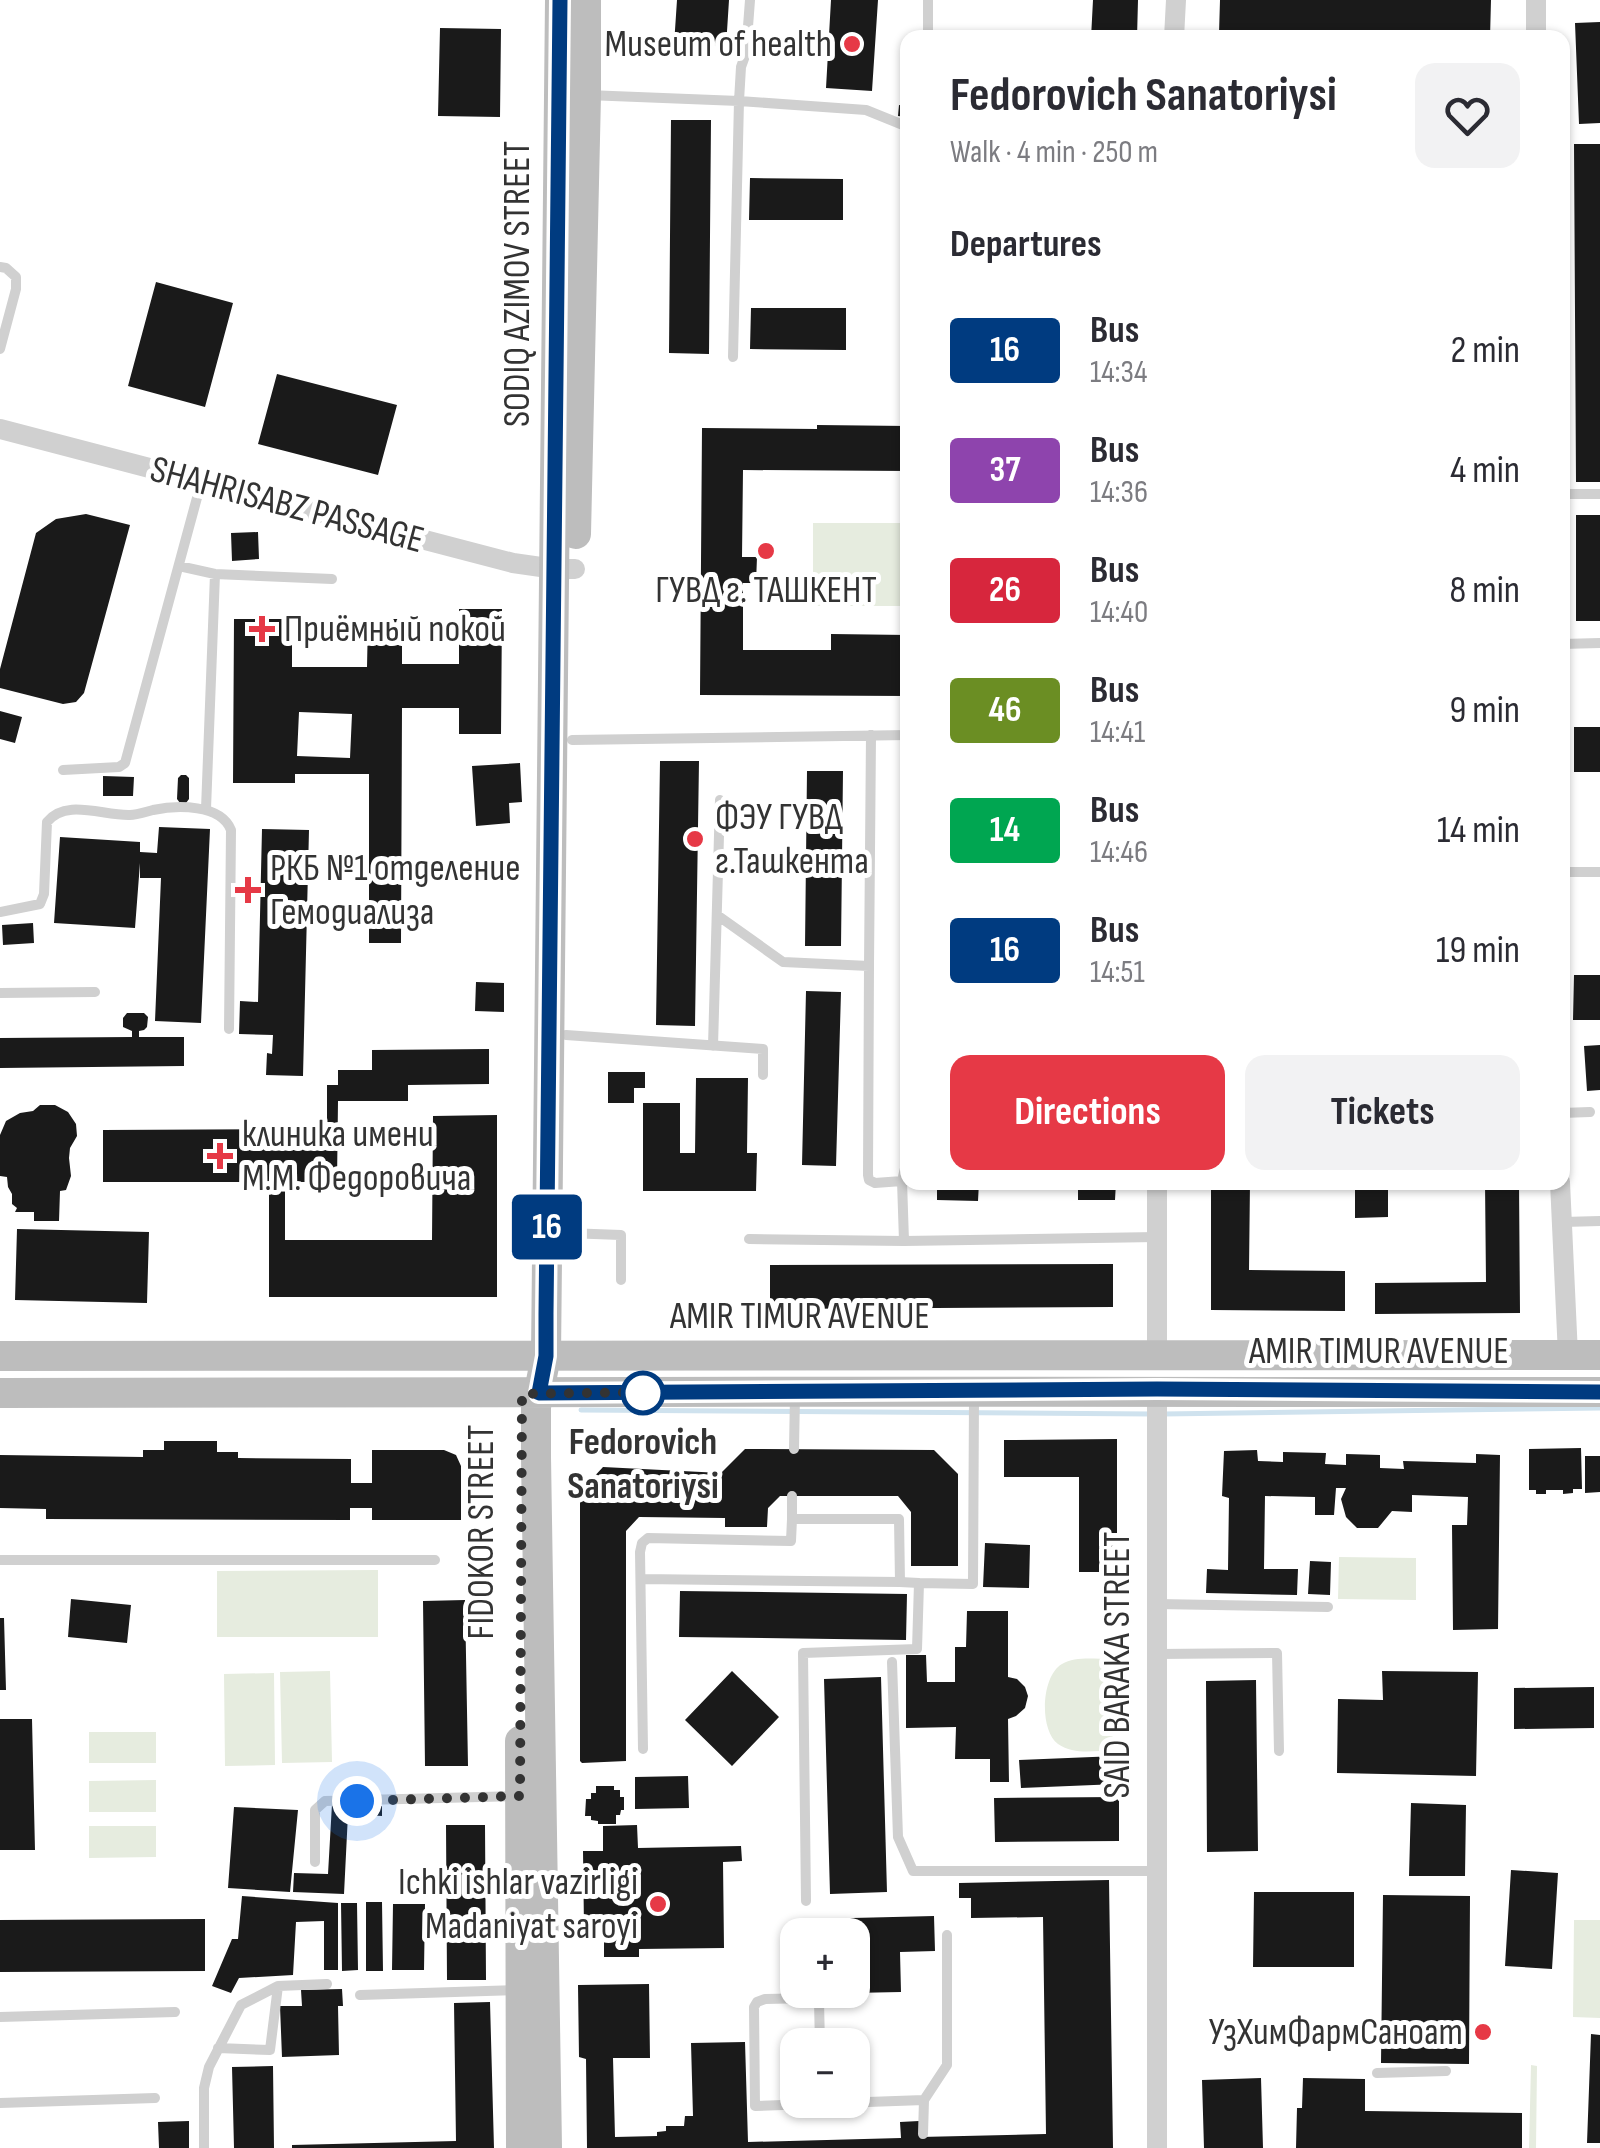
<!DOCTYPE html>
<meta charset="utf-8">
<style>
:root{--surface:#fff;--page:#f2f2f3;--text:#2b2b33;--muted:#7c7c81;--accent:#e63946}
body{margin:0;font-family:"Sofia Sans Condensed",sans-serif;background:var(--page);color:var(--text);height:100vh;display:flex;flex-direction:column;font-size:38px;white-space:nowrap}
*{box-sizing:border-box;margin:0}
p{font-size:32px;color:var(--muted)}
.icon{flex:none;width:55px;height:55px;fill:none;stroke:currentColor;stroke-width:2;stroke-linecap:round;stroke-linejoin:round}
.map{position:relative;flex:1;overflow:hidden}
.details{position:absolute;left:900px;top:30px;width:670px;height:1160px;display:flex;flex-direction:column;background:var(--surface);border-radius:20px;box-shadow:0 2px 8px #0004}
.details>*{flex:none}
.badge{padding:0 20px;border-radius:8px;font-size:35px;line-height:65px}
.controls{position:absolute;left:780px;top:1918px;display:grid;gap:20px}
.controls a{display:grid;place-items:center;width:90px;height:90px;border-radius:20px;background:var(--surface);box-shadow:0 2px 8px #0004;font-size:50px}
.you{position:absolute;width:50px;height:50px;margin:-25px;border:8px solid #fff;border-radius:50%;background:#1a73e8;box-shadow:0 0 0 15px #1a73e833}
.map>.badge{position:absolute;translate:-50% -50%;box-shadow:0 0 0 5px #fff}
h2{padding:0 50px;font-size:38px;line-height:90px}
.round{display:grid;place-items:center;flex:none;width:105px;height:105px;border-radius:20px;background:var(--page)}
.summary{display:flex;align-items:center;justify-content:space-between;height:170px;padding:0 50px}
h1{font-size:48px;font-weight:700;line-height:75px}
.primary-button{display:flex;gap:20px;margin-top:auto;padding:20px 50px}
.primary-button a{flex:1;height:115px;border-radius:20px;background:var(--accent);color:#fff;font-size:40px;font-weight:700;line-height:115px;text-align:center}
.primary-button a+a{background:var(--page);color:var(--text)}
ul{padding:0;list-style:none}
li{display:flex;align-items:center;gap:30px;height:120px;padding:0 50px}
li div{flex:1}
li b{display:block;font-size:38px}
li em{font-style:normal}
li .badge{min-width:110px;font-weight:700;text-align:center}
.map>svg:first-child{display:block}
.green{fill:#e6ecdf}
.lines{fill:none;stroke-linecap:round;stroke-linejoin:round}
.stream{stroke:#cfe2ee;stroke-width:5}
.building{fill:#1a1a1a;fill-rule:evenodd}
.service{stroke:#d0d0d0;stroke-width:10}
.minor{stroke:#d0d0d0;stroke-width:20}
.secondary{stroke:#bdbdbd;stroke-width:30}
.line-casing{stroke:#fff;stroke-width:22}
.line{stroke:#003b80;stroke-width:15}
.walk{stroke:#333;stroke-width:10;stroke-dasharray:0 18}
.poi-dot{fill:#e63946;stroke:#fff;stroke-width:4}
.stop-dot{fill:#fff;stroke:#003b80;stroke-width:5}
.labels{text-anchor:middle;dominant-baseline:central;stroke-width:10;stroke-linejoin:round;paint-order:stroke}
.poi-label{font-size:38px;fill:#333;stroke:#fff;text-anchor:start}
.street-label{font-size:38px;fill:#333;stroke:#fff}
.stop-label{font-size:38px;font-weight:bold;fill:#333;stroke:#fff}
</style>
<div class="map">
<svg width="1600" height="2148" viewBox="0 0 1600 2148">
<rect width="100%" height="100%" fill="#fff"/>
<path class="green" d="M813,523H907V606H813Z
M1339,1557L1416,1558V1600L1338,1599Z
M378,1570V1637H217V1571Z
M1110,1659L1113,1750C1094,1751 1074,1755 1058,1744C1039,1730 1041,1676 1062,1664C1075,1656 1095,1659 1110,1659Z
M330,1671L332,1762L282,1763L280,1672Z
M274,1673L275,1765L225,1766L224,1674Z
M89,1732H156V1763H89Z
M156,1780V1812H89V1781Z
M89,1826H156V1857L89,1858Z
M1574,1920H1600V2018L1573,2017Z
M1531,2065L1537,2066L1536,2148H1529Z"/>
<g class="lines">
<path class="stream" d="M581,1410L1152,1414
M1163,1414L1600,1408"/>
</g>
<path class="building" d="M677,0H729L726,47L712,46V53L691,52V46L674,45Z
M831,0H878L872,91L826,88Z
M1093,0H1138L1137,38H1091Z
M1220,0H1491L1490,38L1219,34Z
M1600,22V123L1579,124L1575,23Z
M440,28L501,29L500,117L438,116Z
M899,105L908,106V117L898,116Z
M671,120H711L709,354L669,353Z
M1574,144H1600V482H1576Z
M750,178L843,179V220H749Z
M156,282L233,303L205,407L128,386Z
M751,308H846V350L750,349Z
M277,374L397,405L378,475L258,444Z
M817,425L908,426V471L743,470L742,557H757L756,583H743V650H831V634L908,635V696L700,695L702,428L817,429Z
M86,514L130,525L84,693L76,702L63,704L0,688V669L36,533L56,519Z
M1576,515H1600V621H1576Z
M258,532L259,559L232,561L231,533Z
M459,609H502L501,734H459V708H402L401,943H369V774H295V783H233L234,619H292V667H367L368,619H402V664H459ZM299,712L352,714L350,758L297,756Z
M0,711L22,717L15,743L0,739Z
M1574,727H1600V772H1574Z
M660,761H699L695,1026L656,1025Z
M520,763L522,802L509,803L510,823L476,826L472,766Z
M807,771H843L841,946H805Z
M181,775H186L189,778V799L186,803H180L177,799L178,778Z
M103,776L134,777L133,796H103Z
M159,827L210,829L201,1023L155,1021L161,878H140V863L135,928L54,923L60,837L140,842V852L157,853Z
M262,829L309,830L303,1076L266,1075L267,1053L272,1054L273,1035L239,1034L240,1001L258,1002Z
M33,923L34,943L3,945L2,925Z
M1574,975H1600V1020H1573Z
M476,982L504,983V1012L475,1011Z
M806,991L841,992L836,1166L802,1165Z
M127,1013H144L148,1017L147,1027L144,1030L139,1031V1037H184V1066L0,1068V1038L132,1037V1031L123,1027V1018Z
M1600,1045V1090L1587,1091L1584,1046Z
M489,1049V1084L408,1085V1101H338L337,1182H285V1240H432L433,1116L497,1115V1297H269V1182H103V1130L327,1129V1085H338V1070H372V1050Z
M608,1072H645V1088H634V1103H608Z
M696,1078H748L747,1153H757L756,1191H643V1103H680V1153H695Z
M40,1105H55L68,1112L76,1124L77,1136L70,1148L69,1158L71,1176L66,1190L60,1191L59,1221H34V1212H15L17,1208L12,1204V1194L8,1187L7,1177L0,1176V1135L6,1121L20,1113L33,1111Z
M937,1182H979L978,1201L937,1200Z
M1078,1182H1116L1115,1200H1078Z
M1211,1182H1250L1249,1270L1345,1271V1311L1211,1310Z
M1355,1182H1388V1217L1355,1218Z
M1485,1182H1519L1520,1313L1375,1314V1283L1486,1282Z
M17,1229L149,1232L147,1303L15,1300Z
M1113,1264V1307L770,1309V1265Z
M1117,1439V1572H1079V1477H1004V1440Z
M164,1441H217V1452H238V1458L351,1459V1483H372V1450H444L456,1455L461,1466V1520H372V1508H350V1520L46,1519V1509L0,1508V1455L143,1457V1450H164Z
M1581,1448L1582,1489H1573V1493L1563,1494V1490H1546V1494H1536V1490H1529V1449Z
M745,1449L934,1450L958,1474V1566H911V1512L898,1496H780L768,1508L767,1527H725V1518L639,1517L626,1531V1761L582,1763L580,1761V1492L603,1467L721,1473Z
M1257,1450L1258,1461L1283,1462V1452L1326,1453L1325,1464L1346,1465V1454L1380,1455V1468L1404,1469L1403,1461L1476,1463V1454L1500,1455L1498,1629L1453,1630L1452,1525H1467L1468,1497L1412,1495V1512L1392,1511L1378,1528H1357L1346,1517L1341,1499L1346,1488H1336L1334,1515H1315V1497L1265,1496L1264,1569H1298L1297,1595L1206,1593L1207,1569L1228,1570L1229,1498L1222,1496L1224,1451Z
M1585,1456H1600V1492L1585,1493Z
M985,1543L1030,1545L1029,1588L983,1587Z
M1310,1561L1331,1562L1330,1595L1308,1594Z
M1102,1589H1121L1120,1625H1101Z
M680,1591L907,1594L906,1640L679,1637Z
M71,1599L131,1605L127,1643L68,1637Z
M465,1600L468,1766H425L423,1601Z
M967,1611H1008V1677L1017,1679L1025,1687L1028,1696L1025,1708L1016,1716L1008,1719L1009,1782H990V1759H955L956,1727L906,1728V1655H926L927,1682H955V1647H966Z
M0,1618H4L6,1690H0Z
M732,1671L779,1717L732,1766L685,1720Z
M1382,1671L1478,1672L1476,1776L1337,1773L1338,1699L1383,1700Z
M881,1677L887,1892L830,1894L824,1679Z
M1256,1680L1258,1851L1207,1852L1206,1681Z
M1594,1687V1728L1514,1729V1688Z
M0,1719H32L35,1850H0Z
M1117,1756L1118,1784L1021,1788L1019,1760Z
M688,1776L689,1808L635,1809V1777Z
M596,1786H614V1790H620V1797H624V1810H621L620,1815H616V1824H598V1821L591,1820V1816H585L586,1799H591V1793H596Z
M1119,1797V1841L995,1842L994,1798Z
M1411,1803L1466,1805L1465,1876H1409Z
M332,1804L382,1806V1816L348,1814L344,1894L293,1892L294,1873L328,1874Z
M234,1807L298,1810L290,1892L228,1888Z
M446,1825H485L486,1980H447Z
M637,1825L638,1848L741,1846L742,1861L723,1862L724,1948L639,1949V1957H604V1928H584L583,1851H603V1826Z
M1511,1870L1558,1873L1552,1969L1505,1966Z
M1109,1880L1113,2148H587L586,2059L579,2057L578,1985L649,1984L650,2058H613L615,2137L657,2136V2132L666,2131V2126H684L685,2116H693L691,2043L745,2042L748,2142L901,2138L900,2122L919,2121L920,2137L1046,2134L1043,1917L971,1918V1898H959V1883Z
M1254,1892H1354V1967H1253Z
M1383,1895L1470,1896L1469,2064L1381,2063Z
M242,1896L338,1903V1970H324V1921L296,1922L293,1975L239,1978L231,1993L212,1986L232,1939H238Z
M366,1902H382L383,1971H366Z
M341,1903H357L358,1970L342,1971Z
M393,1904H425L424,1970H392Z
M934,1916L935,1951L900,1952L901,1992L852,1993V1935H812V1919Z
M205,1919V1971L0,1972V1920Z
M342,1989L343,2006H338L339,2055L282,2057L280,2006H302L301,1990Z
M490,2002L494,2148H292V2145L456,2141L454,2003Z
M1591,2034L1600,2035V2143H1587Z
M273,2066L274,2148H234L232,2067Z
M1261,2078L1263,2148H1204L1202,2080Z
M1303,2078L1365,2079V2111L1522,2113V2148H1296L1297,2108H1302Z
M189,2121V2148H159L158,2122Z"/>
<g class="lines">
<path class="service" d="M750,0L746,53L741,67L739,101L866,110L908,127
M928,38V0
M587,95L739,101L733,357
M0,267L6,268L16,277V289L0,349
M1562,494H1600
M179,566L215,574L332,579
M1562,644L1600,643
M572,740L908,735
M63,770L119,767L125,763L201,483
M206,809L215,574
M1562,872H1600
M0,912L40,904L44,894L47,822C66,798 103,816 130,815C137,815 145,812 153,810C177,805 221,804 231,830L229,1029
M717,915L783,962L869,966L868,1175L869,1180L875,1183L902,1181L904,1241
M869,966L871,735
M0,993L95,992
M566,1035L763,1049V1075
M713,1046L720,800
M1562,1113L1590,1112
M902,1181L906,1164L905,1060L908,1059
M1563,1222L1600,1221
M567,1233L621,1235V1280
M749,1239L904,1241L1157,1237
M794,1449L795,1395
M792,1519V1496
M0,1560H435
M641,1579L900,1582
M1157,1604L1328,1607
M1157,1654L1277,1653L1279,1751
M892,1662L898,1837L913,1871H1157
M643,1749L640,1552L642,1543L648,1538L791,1541L792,1519H899L900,1582L919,1583
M315,1862V1810L325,1801L519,1796
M806,1901L803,1653L917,1649L919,1583L973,1584L974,1397
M360,1995L519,1990
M0,2017L175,2012
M820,2045L819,2001L813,1998L765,1999L757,2002L754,2007L755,2106L924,2100
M218,2048L270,2050L278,1986
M1377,2073L1446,2071
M0,2103L155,2098
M923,2134L924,2100L947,2065V1935
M204,2148V2088L209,2067L241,2005L278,1986L327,1984"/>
<path class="minor" d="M1536,0V38
M1174,38L1176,0
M0,429L513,563L555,569H575
M1157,1182V1356
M1560,1182L1568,1355
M1157,2148V1389"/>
<path class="secondary" d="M576,534L586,95V0
M0,1356L1600,1355
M0,1393C533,1394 1067,1389 1600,1392
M520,1741L521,2148
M547,2148L536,1457V1407L546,1356L560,0"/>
</g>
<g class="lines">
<defs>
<path id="line" d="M560,0L546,1314V1356L539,1393L1157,1389L1600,1392"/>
</defs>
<use href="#line" class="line-casing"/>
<use href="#line" class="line"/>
<path class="walk" d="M357,1801L520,1796L522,1394L655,1392L643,1393"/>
</g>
<g class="poi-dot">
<circle cx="852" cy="44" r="10"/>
<circle cx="766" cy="551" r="10"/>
<path d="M257 614h10v10h10v10h-10v10h-10v-10h-10v-10h10z"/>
<circle cx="695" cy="839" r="10"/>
<path d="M243 875h10v10h10v10h-10v10h-10v-10h-10v-10h10z"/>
<path d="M215 1141h10v10h10v10h-10v10h-10v-10h-10v-10h10z"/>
<circle cx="658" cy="1904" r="10"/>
<circle cx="1483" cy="2032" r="10"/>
</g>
<circle class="stop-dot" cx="643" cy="1393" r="20"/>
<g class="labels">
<g class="poi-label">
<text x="832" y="44" text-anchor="end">Museum of health</text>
<text x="766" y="590" text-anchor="middle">ГУВД г. ТАШКЕНТ</text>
<text x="284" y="629">Приёмный покой</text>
<text x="715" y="817">ФЭУ ГУВД<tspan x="715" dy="44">г.Ташкента</tspan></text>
<text x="270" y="868">РКБ №1 отделение<tspan x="270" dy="44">Гемодиализа</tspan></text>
<text x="242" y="1134">клиника имени<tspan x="242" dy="44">М.М. Федоровича</tspan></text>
<text x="638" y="1882" text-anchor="end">Ichki ishlar vazirligi<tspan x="638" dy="44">Madaniyat saroyi</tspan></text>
<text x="1463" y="2032" text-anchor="end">УзХимФармСаноат</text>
</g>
<g class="street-label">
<text transform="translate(517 284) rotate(-90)">SODIQ AZIMOV STREET</text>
<text transform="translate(287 505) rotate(15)">SHAHRISABZ PASSAGE</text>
<text x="800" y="1316">AMIR TIMUR AVENUE</text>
<text x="1379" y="1351">AMIR TIMUR AVENUE</text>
<text transform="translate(481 1532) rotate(-90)">FIDOKOR STREET</text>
<text transform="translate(1117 1665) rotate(-90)">SAID BARAKA STREET</text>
</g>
<g class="stop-label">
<text x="643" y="1442">Fedorovich<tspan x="643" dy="44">Sanatoriysi</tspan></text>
</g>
</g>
</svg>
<div class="controls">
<a>+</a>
<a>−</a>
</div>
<div class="you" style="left:357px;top:1801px"></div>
<b class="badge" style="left:547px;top:1227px;background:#003b80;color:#fff">16</b>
<section class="details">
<div class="summary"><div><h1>Fedorovich Sanatoriysi</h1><p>Walk · 4 min · 250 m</p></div><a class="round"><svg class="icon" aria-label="heart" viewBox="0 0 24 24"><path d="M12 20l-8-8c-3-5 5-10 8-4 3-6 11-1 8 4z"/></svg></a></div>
<h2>Departures</h2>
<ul>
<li><span class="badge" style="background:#003b80;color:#fff">16</span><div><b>Bus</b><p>14:34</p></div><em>2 min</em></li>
<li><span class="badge" style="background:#8e44ad;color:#fff">37</span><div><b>Bus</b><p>14:36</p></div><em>4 min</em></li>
<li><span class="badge" style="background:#d7263d;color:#fff">26</span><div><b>Bus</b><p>14:40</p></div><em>8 min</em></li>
<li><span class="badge" style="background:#6b8e23;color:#fff">46</span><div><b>Bus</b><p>14:41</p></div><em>9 min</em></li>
<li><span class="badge" style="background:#00a651;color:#fff">14</span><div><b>Bus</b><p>14:46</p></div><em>14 min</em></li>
<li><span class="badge" style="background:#003b80;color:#fff">16</span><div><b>Bus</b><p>14:51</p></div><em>19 min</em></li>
</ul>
<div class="primary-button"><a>Directions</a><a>Tickets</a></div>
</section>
</div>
